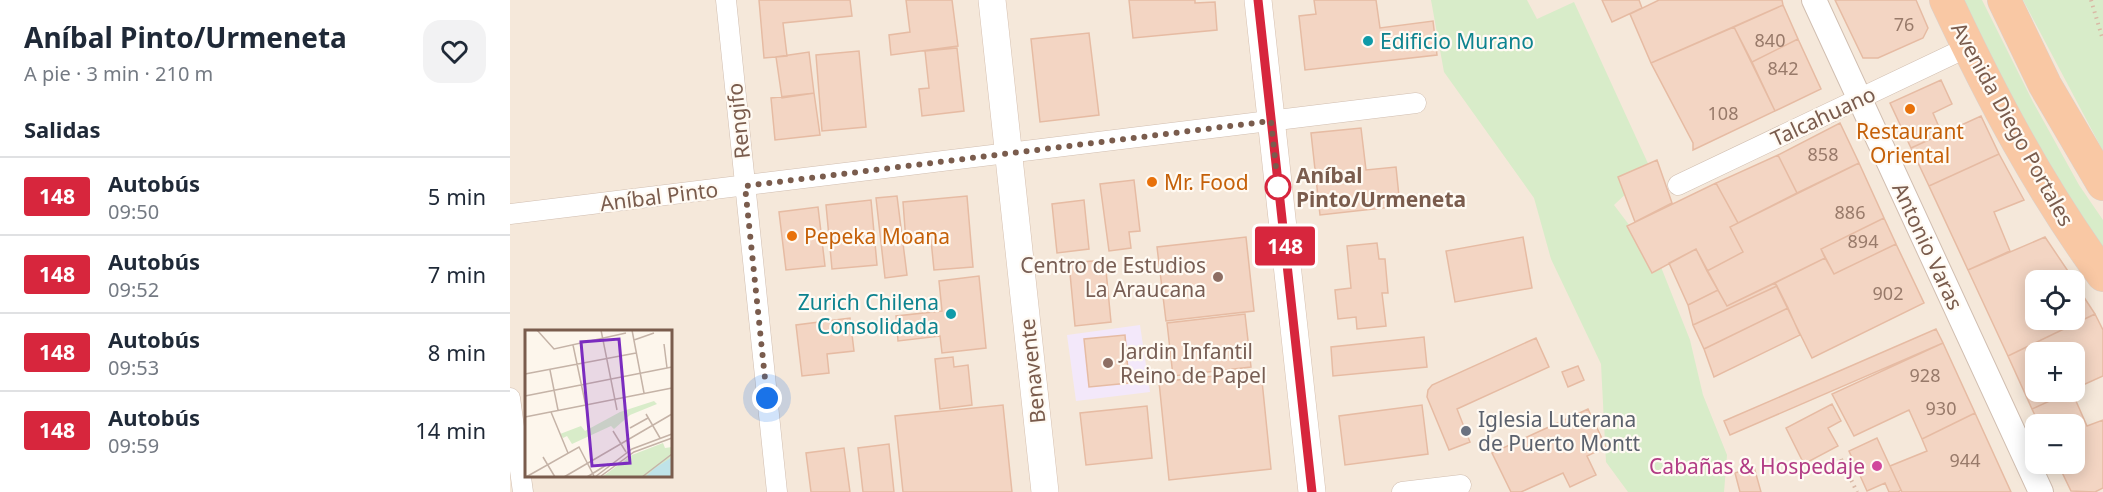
<!DOCTYPE html>
<html lang="es">
<meta charset="utf-8">
<style>
:root{--surface:#fff;--page:#f2f2f3;--text:#1f2937;--muted:#747a83;--line:#e0e1e3}
body{margin:0;font-family:"Noto Sans",sans-serif;background:var(--page);color:var(--text);height:100vh;display:flex;flex-direction:column;font-size:22px;white-space:nowrap}
*{box-sizing:border-box;margin:0}
p{font-size:20px;color:var(--muted)}
.icon{flex:none;width:33px;height:33px;fill:none;stroke:currentColor;stroke-width:2;stroke-linecap:round;stroke-linejoin:round}
.map{position:relative;flex:1;overflow:hidden}
.drawer{display:flex;flex-direction:column;background:var(--surface);width:510px}
.drawer>*{flex:none}
.badge{padding:0 12px;border-radius:4px;font-size:21px;line-height:39px}
.fabs{position:absolute;left:1515px;top:270px;display:grid;gap:12px}
.fabs a{display:grid;place-items:center;width:60px;height:60px;border-radius:12px;background:var(--surface);box-shadow:0 3px 15px #0003;font-size:30px}
.you{position:absolute;width:30px;height:30px;margin:-15px;border:4px solid #fff;border-radius:50%;background:#1a73e8;box-shadow:0 0 0 9px #1a73e833}
.map>.badge{position:absolute;translate:-50% -50%;box-shadow:0 0 0 3px #fff}
h2{padding:0 24px;font-size:22px;line-height:54px}
.round{display:grid;place-items:center;flex:none;width:63px;height:63px;border-radius:18px;background:var(--page)}
.summary{display:flex;align-items:center;justify-content:space-between;height:102px;padding:0 24px}
h1{font-size:28px;font-weight:700;line-height:45px}
ul{padding:0;list-style:none}
li{display:flex;align-items:center;gap:18px;height:78px;padding:0 24px;border-top:2px solid var(--line)}
li div{flex:1}
li b{display:block;font-size:22px}
li em{font-style:normal}
li .badge{min-width:66px;font-weight:700;text-align:center}
main{display:flex;flex:1;min-height:0}
.map>svg:first-child{display:block}
.residential{fill:#f5e8da;fill-rule:evenodd}
.education{fill:#f3e8fa}
.green{fill:#d8ecc9}
.building{fill:#f3d5c3;stroke:#e6bba3;stroke-width:1.5}
.lines{fill:none;stroke-linecap:round;stroke-linejoin:round}
.minor-casing{stroke:#d1beb0;stroke-width:21}
.tertiary-casing{stroke:#d1beb0;stroke-width:26}
.secondary-casing{stroke:#d6c0b0;stroke-width:28}
.trunk-casing{stroke:#dad1cd;stroke-width:34}
.path{stroke:#d9b8a5;stroke-width:4;stroke-dasharray:1.5 4.5;stroke-linecap:butt}
.minor{stroke:#fff;stroke-width:20}
.tertiary{stroke:#fff;stroke-width:24}
.secondary{stroke:#fff;stroke-width:27}
.trunk{stroke:#f9c8a4;stroke-width:33}
.line-casing{stroke:#fff;stroke-width:14}
.line{stroke:#d7263d;stroke-width:9}
.walk{stroke:#7a5c4d;stroke-width:6;stroke-dasharray:0 10.8}
.culture-dot{fill:#0f9aa8;stroke:#fffaf3;stroke-width:2}
.food-dot{fill:#e8710a;stroke:#fffaf3;stroke-width:2}
.stop-dot{fill:#fff;stroke:#d7263d;stroke-width:3}
.education-dot{fill:#8d6e63;stroke:#fffaf3;stroke-width:2}
.worship-dot{fill:#6b7280;stroke:#fffaf3;stroke-width:2}
.hotel-dot{fill:#d1479c;stroke:#fffaf3;stroke-width:2}
.labels{text-anchor:middle;dominant-baseline:central;stroke-width:4.5;stroke-linejoin:round;paint-order:stroke}
.number-label{font-size:18px;fill:#987a6a}
.culture-label{font-size:21px;fill:#0d838f;stroke:#fffaf3;text-anchor:start}
.street-label{font-size:21px;fill:#7a5c4d;stroke:#fffaf3}
.food-label{font-size:21px;fill:#c56008;stroke:#fffaf3;text-anchor:start}
.stop-label{font-size:21px;font-weight:bold;fill:#7a5c4d;stroke:#fffaf3;text-anchor:start}
.education-label{font-size:21px;fill:#785e54;stroke:#fffaf3;text-anchor:end}
.worship-label{font-size:21px;fill:#5b616d;stroke:#fffaf3;text-anchor:start}
.hotel-label{font-size:21px;fill:#b23c85;stroke:#fffaf3;text-anchor:end}
.inset-road{fill:none;stroke:#c5b3a7;stroke-width:1.5}
.view{fill:#7b2cbf;fill-opacity:0.15;stroke:#7b2cbf;stroke-width:3}
.inset-edge{fill:none;stroke:#7a5c4d;stroke-width:3}
</style>
<main>
<section class="drawer">
<div class="summary"><div><h1>Aníbal Pinto/Urmeneta</h1><p>A pie · 3 min · 210 m</p></div><a class="round"><svg class="icon" aria-label="heart" viewBox="0 0 24 24"><path d="M12 20l-8-8c-3-5 5-10 8-4 3-6 11-1 8 4z"/></svg></a></div>
<h2>Salidas</h2>
<ul>
<li><span class="badge" style="background:#d7263d;color:#fff">148</span><div><b>Autobús</b><p>09:50</p></div><em>5 min</em></li>
<li><span class="badge" style="background:#d7263d;color:#fff">148</span><div><b>Autobús</b><p>09:52</p></div><em>7 min</em></li>
<li><span class="badge" style="background:#d7263d;color:#fff">148</span><div><b>Autobús</b><p>09:53</p></div><em>8 min</em></li>
<li><span class="badge" style="background:#d7263d;color:#fff">148</span><div><b>Autobús</b><p>09:59</p></div><em>14 min</em></li>
</ul>
</section>
<div class="map">
<svg width="1593" height="492" viewBox="0 0 1593 492">
<rect width="100%" height="100%" fill="#fdf6ec"/>
<path class="residential" d="M0,0H1593V492H0ZM1526,280H1564V320H1526ZM16,332H160V476H16ZM1526,352H1564V392H1526ZM1526,424H1564V464H1526Z"/>
<path class="education" d="M630,325L640,392L566,401L557,335Z"/>
<path class="green" d="M921,0H1017L1027,19L1064,2L1141,170L1104,205L1151,267L1180,340L1193,395L1217,455L1214,492H1118L1096,462L1091,364L1041,259L1024,198L934,72Z
M1452,0H1472L1523,102L1569,185L1593,220V252L1538,167Z
M1513,0H1593V151Z"/>
<path class="building" d="M249,0H340L342,16L273,23L277,56L254,58Z
M396,0H442L448,46L381,55L379,35L400,32Z
M619,0H685V3L705,2L707,30L623,38Z
M804,0H866L870,28L923,21L927,55L795,70L789,16L806,14Z
M1092,0H1129L1132,8L1102,22Z
M1149,0H1272L1273,5L1141,63L1120,14Z
M1325,0H1406L1418,28L1413,38L1368,58H1353Z
M1273,5L1288,39L1242,62L1224,27Z
M1224,27L1265,111L1183,150V143L1141,63Z
M579,33L589,115L530,122L521,39Z
M1288,39L1311,89L1265,111L1242,62Z
M447,48L454,111L412,116L409,89L419,88L415,51Z
M349,51L356,127L312,131L306,55Z
M299,52L304,93L272,98L266,57Z
M1431,80L1442,104L1423,113L1432,134L1401,148L1380,103Z
M304,93L310,135L265,140L261,98Z
M1471,116L1489,154L1419,186L1401,148Z
M1330,123L1349,163L1287,193L1268,155Z
M851,128L856,170L886,167L890,206L810,215L801,133Z
M1489,154L1514,200L1484,212L1500,251L1458,270L1419,186Z
M1268,155L1287,193L1228,223L1206,183Z
M1147,160L1162,203L1125,222L1108,177Z
M1349,163L1374,218L1311,249L1315,258L1217,306L1197,271L1233,252L1220,227Z
M624,180L630,231L619,232L621,248L599,251L590,184Z
M1206,183L1228,223L1220,227L1233,252L1197,271L1186,249L1142,273L1117,226Z
M387,196L397,275L375,278L366,198Z
M457,196L463,267L424,270L421,240L396,242L393,202Z
M361,200L367,265L322,269L316,205Z
M574,200L579,249L547,253L542,204Z
M308,207L315,266L276,270L269,212Z
M1374,218L1386,244L1324,274L1311,249Z
M736,237L744,311L656,321L647,247Z
M1013,237L1022,288L945,302L936,251Z
M1535,237L1564,280H1526V320H1564V282L1585,314L1498,356L1458,270Z
M867,243L869,259H875L878,293H872L876,326L847,329L846,317L828,319L825,290L841,288L837,246Z
M1386,244L1414,303L1302,358L1265,283L1315,258L1324,274Z
M1186,249L1208,290L1178,305L1159,263Z
M595,260L601,322L565,326L559,263Z
M469,276L476,348L432,353L430,336L388,341L386,316L432,311L429,281Z
M1265,283L1267,286L1183,325L1178,305L1208,290L1217,306Z
M1267,286L1278,308L1194,349L1183,325Z
M1278,308L1290,335L1204,377L1194,349Z
M735,314L741,367L663,376L657,323Z
M1585,314L1593,330V376L1564,389V352H1526V392H1559L1522,409L1498,356Z
M340,318L344,351L317,354L319,373L292,376L286,325Z
M1426,329L1433,343L1220,435L1214,421Z
M615,335L619,383L579,387L574,339Z
M914,337L917,367L823,376L821,347Z
M1026,338L1039,367L947,409L960,442L939,450L917,397L918,390L922,385Z
M1433,343L1465,413L1412,439L1399,410L1344,436L1322,394Z
M443,357L444,367L458,365L462,405L430,409L425,359Z
M1068,366L1074,380L1058,387L1052,372Z
M751,371L761,469L659,480L649,382Z
M1559,392H1562L1577,426L1593,420V488L1585,492L1561,491L1548,464H1564V424H1529L1522,409Z
M1322,404L1331,421L1318,428L1328,446L1294,464L1276,428Z
M493,405L502,492H393L385,416Z
M912,405L918,454L835,465L829,416Z
M637,406L642,458L576,465L570,413Z
M1078,409L1096,447L1077,456L1086,475L1060,487L1053,473L1011,492H1001L982,453Z
M1465,413L1501,492H1392L1380,466L1417,451L1412,439Z
M1367,438L1391,490L1388,492H1379L1375,483L1357,491L1339,451Z
M379,444L384,492H353L348,448Z
M334,448L340,492H301L296,453Z
M1244,467L1251,492H1230L1225,473Z"/>
<g class="lines">
<defs>
<path id="minor" d="M216,0L267,492
M1168,185L1458,47
M0,214L906,103
M0,398L13,492
M892,492L951,485"/>
<path id="tertiary" d="M1304,0L1531,492"/>
<path id="secondary" d="M482,0L535,492
M748,0L802,492"/>
<path id="trunk" d="M1436,0C1481,96 1530,189 1593,275
M1494,0L1535,85L1593,184"/>
</defs>
<use href="#minor" class="minor-casing"/>
<use href="#tertiary" class="tertiary-casing"/>
<use href="#secondary" class="secondary-casing"/>
<use href="#trunk" class="trunk-casing"/>
<path class="path" d="M1581,0L1593,40
M1331,459L1347,492"/>
<use href="#minor" class="minor"/>
<use href="#tertiary" class="tertiary"/>
<use href="#secondary" class="secondary"/>
<use href="#trunk" class="trunk"/>
</g>
<g class="lines">
<defs>
<path id="line" d="M748,0L802,492"/>
</defs>
<use href="#line" class="line-casing"/>
<use href="#line" class="line"/>
<path class="walk" d="M257,398L235,186L761,121L768,187"/>
</g>
<g class="culture-dot">
<circle cx="858" cy="41" r="6"/>
<circle cx="441" cy="314" r="6"/>
</g>
<g class="food-dot">
<circle cx="1400" cy="109" r="6"/>
<circle cx="642" cy="182" r="6"/>
<circle cx="282" cy="236" r="6"/>
</g>
<circle class="stop-dot" cx="768" cy="187" r="12"/>
<g class="education-dot">
<circle cx="708" cy="277" r="6"/>
<circle cx="598" cy="363" r="6"/>
</g>
<circle class="worship-dot" cx="956" cy="431" r="6"/>
<circle class="hotel-dot" cx="1367" cy="466" r="6"/>
<g class="labels">
<g class="number-label">
<text x="1394" y="24">76</text>
<text x="1260" y="40">840</text>
<text x="1273" y="68">842</text>
<text x="1213" y="113">108</text>
<text x="1313" y="154">858</text>
<text x="1340" y="212">886</text>
<text x="1353" y="241">894</text>
<text x="1378" y="293">902</text>
<text x="1415" y="375">928</text>
<text x="1431" y="408">930</text>
<text x="1455" y="460">944</text>
</g>
<g class="culture-label">
<text x="870" y="41">Edificio Murano</text>
<text x="429" y="302" text-anchor="end">Zurich Chilena<tspan x="429" dy="24">Consolidada</tspan></text>
</g>
<g class="street-label">
<text transform="translate(1313 116) rotate(-25)">Talcahuano</text>
<text transform="translate(228 121) rotate(-96)">Rengifo</text>
<text transform="translate(1503 124) rotate(61)">Avenida Diego Portales</text>
<text transform="translate(149 196) rotate(-7)">Aníbal Pinto</text>
<text transform="translate(1418 246) rotate(65)">Antonio Varas</text>
<text transform="translate(522 371) rotate(-96)">Benavente</text>
</g>
<g class="food-label">
<text x="1400" y="131" text-anchor="middle">Restaurant<tspan x="1400" dy="24">Oriental</tspan></text>
<text x="654" y="182">Mr. Food</text>
<text x="294" y="236">Pepeka Moana</text>
</g>
<g class="stop-label">
<text x="786" y="175">Aníbal<tspan x="786" dy="24">Pinto/Urmeneta</tspan></text>
</g>
<g class="education-label">
<text x="696" y="265">Centro de Estudios<tspan x="696" dy="24">La Araucana</tspan></text>
<text x="610" y="351" text-anchor="start">Jardin Infantil<tspan x="610" dy="24">Reino de Papel</tspan></text>
</g>
<g class="worship-label">
<text x="968" y="419">Iglesia Luterana<tspan x="968" dy="24">de Puerto Montt</tspan></text>
</g>
<g class="hotel-label">
<text x="1355" y="466">Cabañas &amp; Hospedaje</text>
</g>
</g>
<g transform="translate(15 330)">
<rect width="147" height="147" fill="#fdf6ec"/>
<path d="M129,71L132,74L105,85L89,99L86,96L47,114L42,106L38,108L35,104L56,96L60,101L95,82ZM138,113L140,118L147,117V127L120,147H77L107,125Z" fill="#d8ecc9"/>
<path d="M147,127V147H120L130,138Z" fill="#bfe3e8"/>
<path class="inset-road" d="M12,0L29,19L101,3M76,0L92,80M107,0L119,63M109,10L129,3M139,14L142,38M48,15L63,86M25,40L33,80M0,44L111,23M0,66L147,37M26,82L43,123M121,84L135,108M0,87L147,58M105,98L123,88M88,101L101,122M18,127L30,147M76,146L109,122L147,108M1,147L54,117L69,146M39,147L147,84M62,147L83,134M70,147L107,119L147,104M117,147L147,124"/>
<path class="view" d="M94,9L105,133L67,136L56,12Z"/>
<rect width="147" height="147" class="inset-edge"/>
</g>
</svg>
<div class="fabs">
<a><svg class="icon" aria-label="locate" viewBox="0 0 24 24"><circle cx="12" cy="12" r="6"/><path d="M12 2v4M12 18v4M2 12h4M18 12h4"/></svg></a>
<a>+</a>
<a>−</a>
</div>
<div class="you" style="left:257px;top:398px"></div>
<b class="badge" style="left:775px;top:246px;background:#d7263d;color:#fff">148</b>
</div>
</main>
